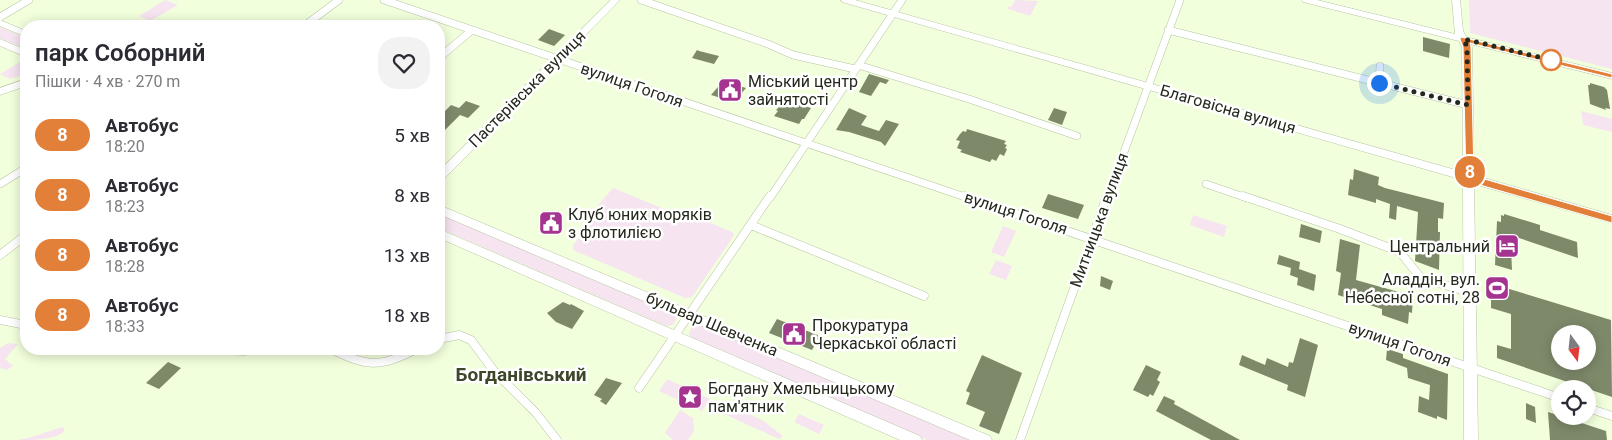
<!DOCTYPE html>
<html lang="uk">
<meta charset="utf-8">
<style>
:root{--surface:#fff;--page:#f2f2f3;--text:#2b2b33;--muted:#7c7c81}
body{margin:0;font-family:Roboto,sans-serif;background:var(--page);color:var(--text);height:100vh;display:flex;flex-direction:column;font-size:19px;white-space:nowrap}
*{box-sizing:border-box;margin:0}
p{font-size:16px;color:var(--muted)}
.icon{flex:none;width:28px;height:28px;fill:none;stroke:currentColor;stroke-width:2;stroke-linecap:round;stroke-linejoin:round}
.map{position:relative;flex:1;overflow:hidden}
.side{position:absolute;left:20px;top:20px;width:425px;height:335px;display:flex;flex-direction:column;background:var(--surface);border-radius:20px;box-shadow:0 2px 12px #0003}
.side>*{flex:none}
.badge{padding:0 10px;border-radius:16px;font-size:18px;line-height:32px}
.needle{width:32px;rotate:165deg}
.buttons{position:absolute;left:1551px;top:325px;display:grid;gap:10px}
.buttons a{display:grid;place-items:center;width:45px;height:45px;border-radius:50%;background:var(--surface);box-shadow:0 2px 12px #0003;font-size:25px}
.you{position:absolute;width:25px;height:25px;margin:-12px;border:4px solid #fff;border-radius:50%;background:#1a73e8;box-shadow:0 0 0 8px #1a73e833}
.map>.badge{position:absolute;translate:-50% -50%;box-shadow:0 0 0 2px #fff}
.round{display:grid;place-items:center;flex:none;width:52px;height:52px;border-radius:20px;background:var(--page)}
.headline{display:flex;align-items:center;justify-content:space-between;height:85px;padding:0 15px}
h1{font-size:24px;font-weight:600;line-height:38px}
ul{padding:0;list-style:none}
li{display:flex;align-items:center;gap:15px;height:60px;padding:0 15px}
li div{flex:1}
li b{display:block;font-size:19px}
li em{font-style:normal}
li .badge{min-width:55px;font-weight:700;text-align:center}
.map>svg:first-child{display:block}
.green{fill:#f6e4f1}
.building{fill:#7e896a;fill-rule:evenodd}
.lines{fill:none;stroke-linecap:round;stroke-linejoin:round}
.street-far1-casing{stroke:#b8c4a3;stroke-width:8}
.street-casing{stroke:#b8c4a3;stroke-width:9}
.secondary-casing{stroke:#b8c4a3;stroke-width:1}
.street-far1{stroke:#fff;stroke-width:7}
.street{stroke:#fff;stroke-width:8}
.secondary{fill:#fff;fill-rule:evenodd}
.line{fill:#e27f38;stroke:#fff}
.walk{stroke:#23281b;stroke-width:5;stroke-dasharray:0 9}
.stop-dot{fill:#fff;stroke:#e27f38;stroke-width:2.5}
.labels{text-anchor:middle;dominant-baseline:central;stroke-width:5;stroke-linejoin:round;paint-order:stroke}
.poi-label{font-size:16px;fill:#23281b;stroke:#fff;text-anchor:start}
.street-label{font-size:16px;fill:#23281b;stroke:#fff}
.quarter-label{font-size:19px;font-weight:bold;fill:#3d472a;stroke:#fff}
</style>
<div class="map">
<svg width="1612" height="440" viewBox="0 0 1612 440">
<rect width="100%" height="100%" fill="#f2ffdc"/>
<path class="green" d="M165,0L178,5L150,21L139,16Z
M1015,0L1038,1L1030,16L1008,9V7L1012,6Z
M1469,0H1612V69L1470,33Z
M0,27L26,38V49L0,38Z
M20,62L26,65V74L10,79L0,74Z
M1581,111L1612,119V132L1583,125Z
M613,188L686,218L706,221L734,233L733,237L692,297L685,298L573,250V245L588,227L587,218Z
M439,213L675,313L678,316L673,325L666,326L439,228Z
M1193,215L1227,226L1224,237L1190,225Z
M1003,226L1016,231L1004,257L991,252Z
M996,260L1012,266L1006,280L989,274Z
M699,324L973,440H927L692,339L689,335C689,330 693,325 699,324Z
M8,343L18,344L5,359L13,366L7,370L0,368V348Z
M667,379L710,399L702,411L659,391Z
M731,406L762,420L783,436L779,439L724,414L727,407Z
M680,410L693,418L694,431L688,440H673L665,433Z
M799,414L824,425L819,434L794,422Z
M62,427L65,429C61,440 31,440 17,440L32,437Z"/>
<path class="building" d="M549,29L565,35L554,46L538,40Z
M1423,37L1450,44L1449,58L1423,51Z
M697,50L699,51L719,56L714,64L692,58Z
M869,74L889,80L886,84L880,82L871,96L859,92Z
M723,81L746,88L734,102L711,95Z
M1590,83L1604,87L1607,90L1610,109L1605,108L1606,110L1590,104L1588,85H1590Z
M786,100L811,108L804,119H802L799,124L774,116L778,111L776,110Z
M466,101L480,106L468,118L460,115L439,136V117L451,105L459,108Z
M849,108L867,116L861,125L879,131L886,120L899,124L885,146L881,142L849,132L836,130Z
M1054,108L1067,112L1062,125L1048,120Z
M967,129L1006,141L1004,144L1007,145L1005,148L1007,149L1004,156L1000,154L996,161L992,159L990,162L960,152L962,150L957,148L960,141L956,140L960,134L963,131L966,132Z
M1354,169L1379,177L1378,185L1385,188L1444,203L1443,219L1438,218V232H1440L1439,270L1415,261L1418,212L1397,206L1396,220L1389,218L1390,204L1376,199V203L1348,195L1350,179L1353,180Z
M1048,194L1084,205L1078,219L1042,208Z
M1504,214L1540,225V230L1577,242L1578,258L1519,238V250L1511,248L1512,270L1495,265L1497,221L1501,222V215L1504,216Z
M1301,224L1322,231L1320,243L1299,237Z
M1340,239L1360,245L1356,280L1413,296L1412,313L1409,312L1408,324L1382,315V309L1338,295L1341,273L1336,271Z
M1279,255L1300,262L1299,269L1316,275L1314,291L1297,285L1298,278L1290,275L1291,268L1277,264Z
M1101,276L1113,281L1110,290L1100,286Z
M1491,281L1506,286V288L1611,320L1612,397L1497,358V345L1511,349V314L1491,308ZM1560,334H1588V361H1560Z
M563,302L570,305L571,304L584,311L572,329L556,322L547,313Z
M777,319L820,336L812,350L769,333Z
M1300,338L1318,345L1305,397L1287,390L1288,385L1239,365L1242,355L1265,365L1267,358L1288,367L1289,362L1293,363Z
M1387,349L1403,354V358L1448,374L1447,420L1437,416V419L1418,412L1419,396L1429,400L1430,385L1408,378L1407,368L1386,360Z
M982,355L1022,373L999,434L979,426L985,412L966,404L970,393L966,391Z
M168,362L181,368L159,389L146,383Z
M1146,365L1161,372L1157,380L1160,382L1153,396L1150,394L1148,397L1133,390Z
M606,378L622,383L606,405L600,401L602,399L594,395Z
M1164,396L1175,401L1174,404L1240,440H1211L1156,411Z
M1526,403L1535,407L1536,423L1526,419Z
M1548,412L1606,431L1607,440H1550Z"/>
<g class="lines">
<defs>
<path id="street-far1" d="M384,0L968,198
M641,0L768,44L793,55L855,69
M0,17L29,0
M304,26L339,0
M1168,30L1468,105
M439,58L472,30
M858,65L969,99L1077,136
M1379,83L1380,66
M0,184L26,168
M1206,184L1247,198
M770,198L902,0
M1107,198L1180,0"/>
<path id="street" d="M964,196L1560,398
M1243,196L1340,229L1400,252L1420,277L1471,293
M751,225L924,296
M0,255L26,235
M0,320L26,325
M439,339L459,335L471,340L494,371L536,413L557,440
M215,349L243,351L262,349
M331,349C369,368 380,367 417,349
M639,388L770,196
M1588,408L1612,416
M1020,440L1107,196"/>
<path id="secondary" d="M611,0H620L443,180L439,181V171Z
M841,0H855L1463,172L1462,47L1459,41L1303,2L1302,0H1317L1455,34L1452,0H1460L1463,31L1466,37L1612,73V79L1470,44L1472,47L1474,175L1612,215V223L1474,184L1478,440H1464L1463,180L842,2Z
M0,20L26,31V37L0,26Z
M0,39L26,50V57L0,46Z
M26,79V86L0,95V88Z
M439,205L990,436L992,440H970L439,214Z
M439,229L920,436L922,440H900L439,238Z"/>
</defs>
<use href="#street-far1" class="street-far1-casing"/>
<use href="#street" class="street-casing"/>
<use href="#secondary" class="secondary-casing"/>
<use href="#street-far1" class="street-far1"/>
<use href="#street" class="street"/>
<use href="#secondary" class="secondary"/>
</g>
<path class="line" d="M1461,37L1612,74V78L1470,43L1471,47L1474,176L1612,216V223L1466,181L1463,47L1460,39Z"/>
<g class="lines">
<path class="walk" d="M1379,83L1468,105L1467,47L1464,39L1551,60"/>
</g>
<defs>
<symbol id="civic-square" viewBox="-11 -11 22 22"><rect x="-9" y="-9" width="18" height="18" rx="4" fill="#a53491" stroke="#fff"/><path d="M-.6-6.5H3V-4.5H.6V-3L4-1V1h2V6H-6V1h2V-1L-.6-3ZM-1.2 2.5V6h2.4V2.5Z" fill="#fff"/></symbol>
<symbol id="hotel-square" viewBox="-11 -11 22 22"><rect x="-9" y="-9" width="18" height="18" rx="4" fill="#a53491" stroke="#fff"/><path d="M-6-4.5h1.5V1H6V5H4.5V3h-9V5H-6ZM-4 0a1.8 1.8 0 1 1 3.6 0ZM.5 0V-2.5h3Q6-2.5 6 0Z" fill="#fff"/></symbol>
<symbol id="stadium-square" viewBox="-11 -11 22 22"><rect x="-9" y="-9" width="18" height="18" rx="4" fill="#a53491" stroke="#fff"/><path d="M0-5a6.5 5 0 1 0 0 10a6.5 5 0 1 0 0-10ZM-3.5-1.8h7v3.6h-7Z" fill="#fff"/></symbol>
<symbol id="sight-square" viewBox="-11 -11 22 22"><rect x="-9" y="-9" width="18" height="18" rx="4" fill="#a53491" stroke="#fff"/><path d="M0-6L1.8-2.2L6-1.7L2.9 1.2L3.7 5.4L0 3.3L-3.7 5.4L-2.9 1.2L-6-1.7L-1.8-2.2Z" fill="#fff"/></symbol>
</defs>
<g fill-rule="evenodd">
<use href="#civic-square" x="716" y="76" width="28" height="28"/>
<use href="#civic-square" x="537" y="209" width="28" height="28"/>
<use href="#hotel-square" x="1493" y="232" width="28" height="28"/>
<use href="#stadium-square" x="1483" y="274" width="28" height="28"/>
<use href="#civic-square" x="780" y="320" width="28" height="28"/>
<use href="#sight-square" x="676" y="383" width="28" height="28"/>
</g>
<circle class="stop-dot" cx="1551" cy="60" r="10"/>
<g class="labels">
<g class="poi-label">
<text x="748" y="81">Міський центр<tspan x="748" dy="18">зайнятості</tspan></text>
<text x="568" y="214">Клуб юних моряків<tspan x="568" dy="18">з флотилією</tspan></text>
<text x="1490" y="246" text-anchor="end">Центральний</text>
<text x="1480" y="279" text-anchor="end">Аладдін, вул.<tspan x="1480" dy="18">Небесної сотні, 28</tspan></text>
<text x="812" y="325">Прокуратура<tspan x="812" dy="18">Черкаської області</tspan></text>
<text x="708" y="388">Богдану Хмельницькому<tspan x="708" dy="18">пам'ятник</tspan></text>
</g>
<g class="street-label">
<text transform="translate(632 85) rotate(19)">вулиця Гоголя</text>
<text transform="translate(527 89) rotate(-45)">Пастерівська вулиця</text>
<text transform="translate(1228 109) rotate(16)">Благовісна вулиця</text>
<text transform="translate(1016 213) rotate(18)">вулиця Гоголя</text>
<text transform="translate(1099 220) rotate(-70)">Митницька вулиця</text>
<text transform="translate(712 324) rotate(23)">бульвар Шевченка</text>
<text transform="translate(1400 344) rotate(19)">вулиця Гоголя</text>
</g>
<g class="quarter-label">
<text x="521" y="374">Богданівський</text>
</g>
</g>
</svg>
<div class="buttons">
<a><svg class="needle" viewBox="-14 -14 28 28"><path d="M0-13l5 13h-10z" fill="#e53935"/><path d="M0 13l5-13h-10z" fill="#7c7c81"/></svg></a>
<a><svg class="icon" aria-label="locate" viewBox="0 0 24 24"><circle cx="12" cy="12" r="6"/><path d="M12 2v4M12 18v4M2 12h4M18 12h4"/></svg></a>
</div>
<div class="you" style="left:1379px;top:83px"></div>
<b class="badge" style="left:1470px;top:172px;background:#e27f38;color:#fff">8</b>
<section class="side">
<div class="headline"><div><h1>парк Соборний</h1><p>Пішки · 4 хв · 270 m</p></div><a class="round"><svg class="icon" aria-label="heart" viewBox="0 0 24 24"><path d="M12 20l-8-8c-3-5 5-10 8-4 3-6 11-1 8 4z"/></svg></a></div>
<ul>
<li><span class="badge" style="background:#e27f38;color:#fff">8</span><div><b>Автобус</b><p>18:20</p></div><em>5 хв</em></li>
<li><span class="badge" style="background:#e27f38;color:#fff">8</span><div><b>Автобус</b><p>18:23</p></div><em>8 хв</em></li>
<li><span class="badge" style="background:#e27f38;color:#fff">8</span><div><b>Автобус</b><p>18:28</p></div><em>13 хв</em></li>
<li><span class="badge" style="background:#e27f38;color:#fff">8</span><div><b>Автобус</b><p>18:33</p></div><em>18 хв</em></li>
</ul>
</section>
</div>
